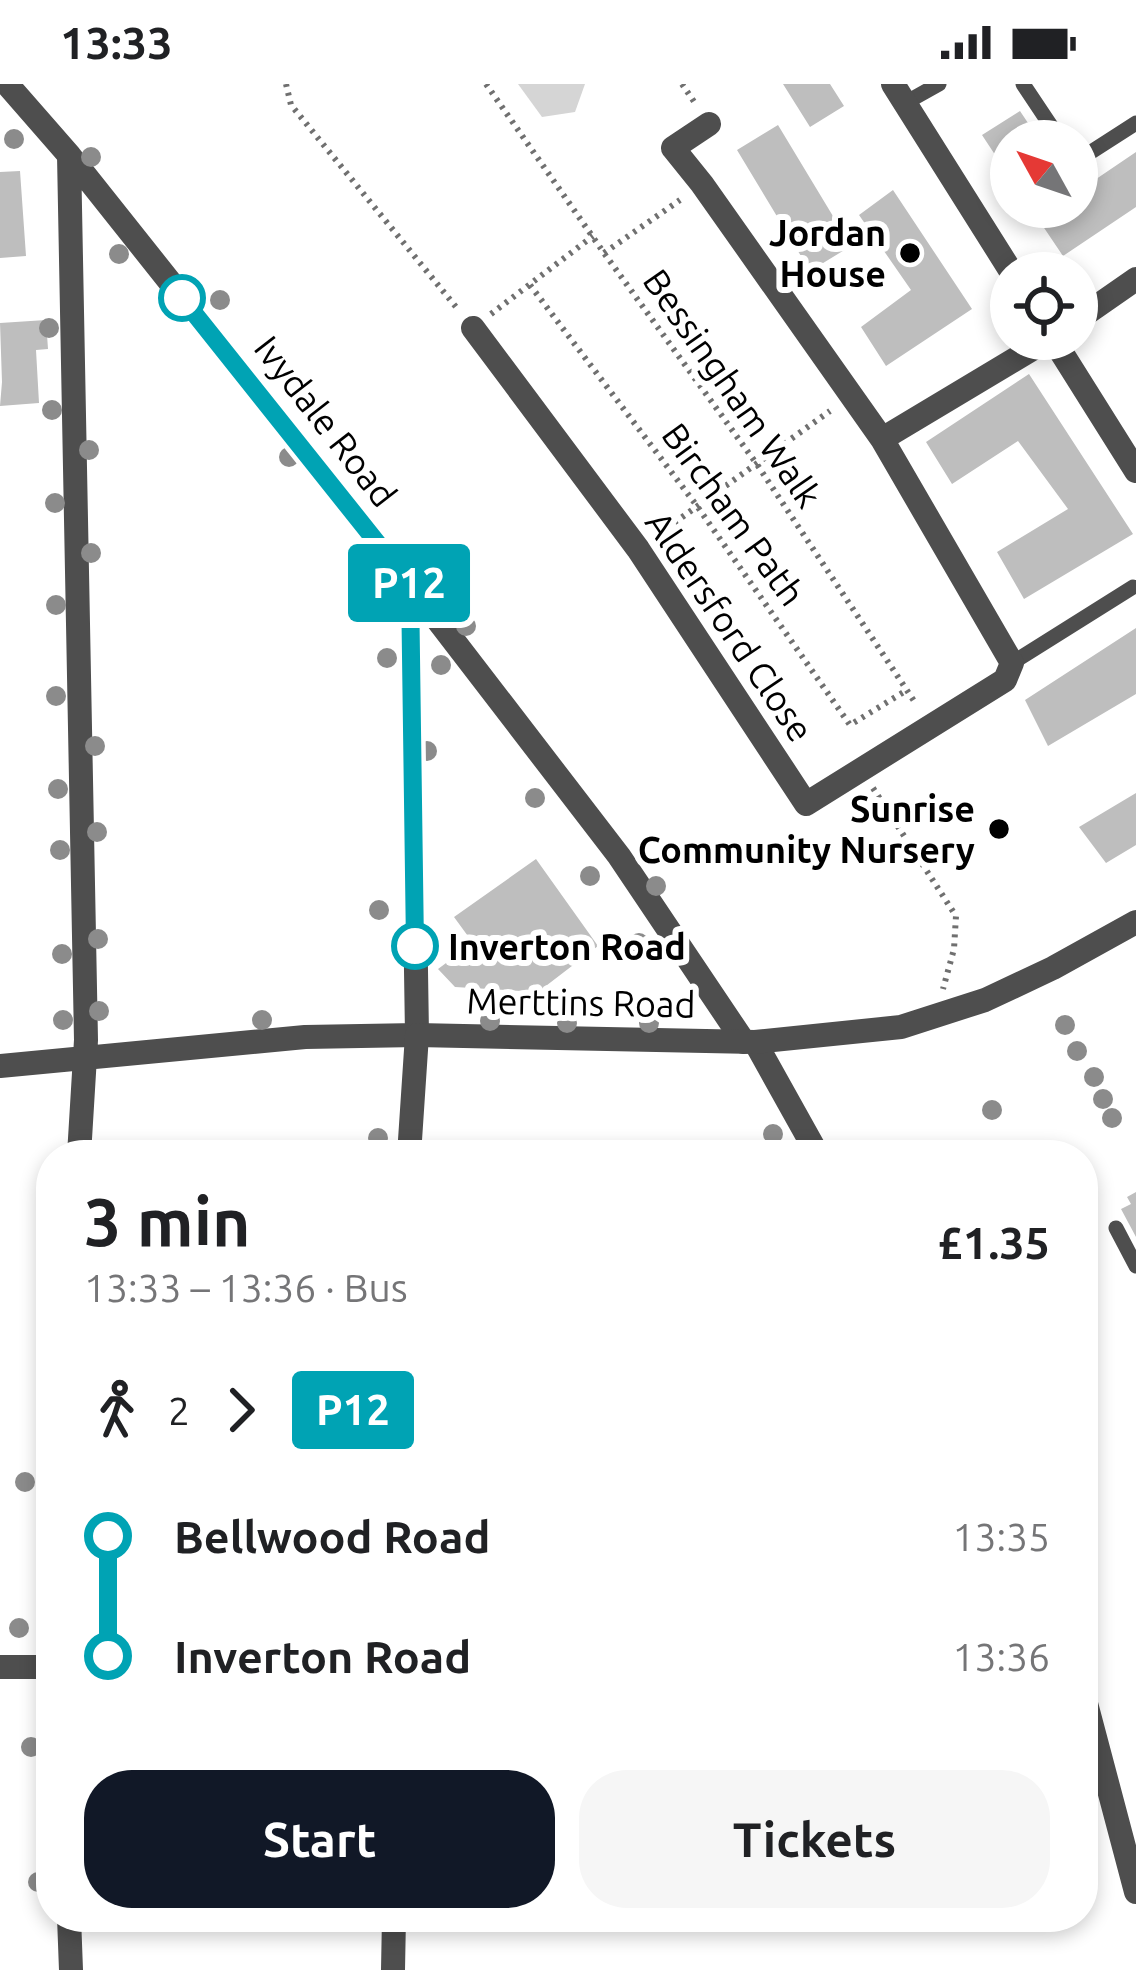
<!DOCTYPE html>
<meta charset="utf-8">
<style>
:root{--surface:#fff;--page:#f6f6f6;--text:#202124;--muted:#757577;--accent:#111827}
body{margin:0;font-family:Ubuntu,sans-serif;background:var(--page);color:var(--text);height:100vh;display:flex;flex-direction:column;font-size:45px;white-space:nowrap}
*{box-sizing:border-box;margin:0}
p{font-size:39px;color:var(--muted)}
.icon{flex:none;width:66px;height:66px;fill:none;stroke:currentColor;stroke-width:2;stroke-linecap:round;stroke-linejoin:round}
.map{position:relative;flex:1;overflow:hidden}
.drawer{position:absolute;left:36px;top:1056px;width:1062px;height:792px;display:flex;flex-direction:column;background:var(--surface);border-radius:48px;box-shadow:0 6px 18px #0003}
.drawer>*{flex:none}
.badge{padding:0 24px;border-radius:9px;font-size:42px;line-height:78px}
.needle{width:78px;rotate:310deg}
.controls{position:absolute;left:990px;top:36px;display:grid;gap:24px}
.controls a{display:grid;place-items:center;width:108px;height:108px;border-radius:50%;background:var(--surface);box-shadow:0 6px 18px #0003;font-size:60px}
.map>.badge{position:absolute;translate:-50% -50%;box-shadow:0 0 0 6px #fff}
.legs{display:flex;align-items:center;gap:18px;height:132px;padding:0 48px;font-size:39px}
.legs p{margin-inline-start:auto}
.head{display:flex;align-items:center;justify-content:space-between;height:204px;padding:0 48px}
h1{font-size:66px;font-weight:700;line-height:90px}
.cta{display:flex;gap:24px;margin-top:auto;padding:24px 48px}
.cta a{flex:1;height:138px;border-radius:48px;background:var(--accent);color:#fff;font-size:48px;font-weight:700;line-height:138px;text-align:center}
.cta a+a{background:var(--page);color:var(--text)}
ul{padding:0 48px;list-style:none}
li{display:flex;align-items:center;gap:42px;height:120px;font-size:45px}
li i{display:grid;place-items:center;width:18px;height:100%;margin:0 15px;background:currentColor}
li i::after{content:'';width:30px;height:30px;margin:-15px;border:9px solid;border-radius:50%;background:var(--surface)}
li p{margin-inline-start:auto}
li:first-child i{background:linear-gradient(#0000 50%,currentColor 0)}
li:last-child i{background:linear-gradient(currentColor 50%,#0000 0)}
.status{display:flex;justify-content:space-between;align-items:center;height:84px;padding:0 60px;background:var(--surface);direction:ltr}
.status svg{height:33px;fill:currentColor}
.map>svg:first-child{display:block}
.green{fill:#d5d5d5}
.building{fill:#bebebe}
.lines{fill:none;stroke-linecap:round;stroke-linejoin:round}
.path{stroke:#707070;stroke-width:6;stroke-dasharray:3 6;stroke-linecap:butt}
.service{stroke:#4e4e4e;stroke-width:15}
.minor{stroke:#4e4e4e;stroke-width:24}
.tertiary{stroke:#4e4e4e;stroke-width:24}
.tree{fill:#8b8b8b}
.line-1-casing{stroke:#fff;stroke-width:27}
.line-1{stroke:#00a3b4;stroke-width:18}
.poi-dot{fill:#000;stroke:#fff;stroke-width:4.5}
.stop-1-dot{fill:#fff;stroke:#00a3b4;stroke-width:6}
.labels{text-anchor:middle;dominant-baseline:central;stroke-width:12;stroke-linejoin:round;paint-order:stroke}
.poi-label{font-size:36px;font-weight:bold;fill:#000;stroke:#fff;text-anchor:end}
.street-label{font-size:36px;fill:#000;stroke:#fff}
.stop-label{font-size:36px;font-weight:bold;fill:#000;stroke:#fff;text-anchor:start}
</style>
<div class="status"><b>13:33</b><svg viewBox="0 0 49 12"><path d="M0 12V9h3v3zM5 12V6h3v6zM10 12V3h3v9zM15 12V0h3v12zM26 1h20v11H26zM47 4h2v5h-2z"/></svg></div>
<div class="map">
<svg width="1136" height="1886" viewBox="0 0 1136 1886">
<rect width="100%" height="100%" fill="#fff"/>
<path class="green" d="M518,0H585L575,28L542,33Z"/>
<path class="building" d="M783,0H830L844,22L810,43Z
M1020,27L1040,57H1011V95L982,51Z
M778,41L851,162L810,187L737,66Z
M1136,68V123L1063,172L1030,123H1077V108Z
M20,87L26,172L0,174V88Z
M893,106L972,225L886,282L861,243L911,206L859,131Z
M46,236L48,265L36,266L39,319L0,322L2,298L0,239Z
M1029,290L1133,450L1024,515L997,468L1068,425L1018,357L952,400L926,358Z
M1136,544V610L1048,662L1025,616Z
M1136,709V761L1106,779L1079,743Z
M536,775L598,862L538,908L455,903L438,885L473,859L454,833Z
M1136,1108V1153L1121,1125L1131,1120L1127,1113Z"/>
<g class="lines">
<path class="path" d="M286,0L291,21L456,223
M486,0L604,169L756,379L916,620
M682,0L697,22
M604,169L680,116
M530,201L697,422L850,641L907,606
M491,230L593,152
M660,449L830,327
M873,704L956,832L954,865L943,905"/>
<path class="service" d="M1023,0L1061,57
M905,19L939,0
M1077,77L1136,39
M1012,579L1133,503
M1116,1144L1136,1182"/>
<path class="minor" d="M7,0L69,71L410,500L619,772L744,958
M709,40L673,64L702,100L882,355
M69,71L86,956L79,1071
M1077,236L1136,195
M473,244L638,465L806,720L1005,596L1012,579L882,355L1049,255
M755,958L818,1071
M0,982L305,953L417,951L410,500
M0,1583H51
M1083,1608L1136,1808
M69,1833L71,1886"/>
<path class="tertiary" d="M893,0L1012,189
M1053,255L1136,387
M409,1071L417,951L755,958L901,943L985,916L1053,884L1136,838
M393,1886L394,1833"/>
</g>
<g class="tree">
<circle cx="14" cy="55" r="10"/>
<circle cx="91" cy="73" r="10"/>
<circle cx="119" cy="170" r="10"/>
<circle cx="220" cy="216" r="10"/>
<circle cx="49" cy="244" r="10"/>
<circle cx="292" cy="304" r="10"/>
<circle cx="52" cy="326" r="10"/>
<circle cx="89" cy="366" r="10"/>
<circle cx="289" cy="373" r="10"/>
<circle cx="353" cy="380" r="10"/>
<circle cx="55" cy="419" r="10"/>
<circle cx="91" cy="469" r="10"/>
<circle cx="56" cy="521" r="10"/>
<circle cx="466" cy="542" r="10"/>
<circle cx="387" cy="574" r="10"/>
<circle cx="441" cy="581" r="10"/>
<circle cx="56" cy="612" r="10"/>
<circle cx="95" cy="662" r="10"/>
<circle cx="427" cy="667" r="10"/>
<circle cx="58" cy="705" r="10"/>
<circle cx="535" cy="714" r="10"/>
<circle cx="97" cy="748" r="10"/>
<circle cx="60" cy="766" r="10"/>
<circle cx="590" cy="792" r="10"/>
<circle cx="656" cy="802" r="10"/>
<circle cx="379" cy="826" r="10"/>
<circle cx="98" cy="855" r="10"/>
<circle cx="639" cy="859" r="10"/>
<circle cx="62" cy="870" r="10"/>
<circle cx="99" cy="927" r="10"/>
<circle cx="63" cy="936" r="10"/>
<circle cx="262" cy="936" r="10"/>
<circle cx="490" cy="937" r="10"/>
<circle cx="567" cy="939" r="10"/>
<circle cx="649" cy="939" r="10"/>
<circle cx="1065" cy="941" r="10"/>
<circle cx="1077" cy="967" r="10"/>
<circle cx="1094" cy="993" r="10"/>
<circle cx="1103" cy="1015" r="10"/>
<circle cx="992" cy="1026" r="10"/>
<circle cx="1112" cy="1034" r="10"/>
<circle cx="773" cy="1050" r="10"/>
<circle cx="378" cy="1054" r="10"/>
<circle cx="25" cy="1398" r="10"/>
<circle cx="19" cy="1544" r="10"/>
<circle cx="31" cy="1663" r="10"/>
<circle cx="38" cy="1798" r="10"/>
</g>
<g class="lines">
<defs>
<path id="line-1" d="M182,214L410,500L415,862"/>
</defs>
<use href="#line-1" class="line-1-casing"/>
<use href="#line-1" class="line-1"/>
</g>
<g class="poi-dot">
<circle cx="910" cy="169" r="12"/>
<circle cx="999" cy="745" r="12"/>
</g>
<g class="stop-1-dot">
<circle cx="182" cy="214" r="21"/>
<circle cx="415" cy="862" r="21"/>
</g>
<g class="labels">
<g class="poi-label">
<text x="886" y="148">Jordan<tspan x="886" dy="41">House</tspan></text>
<text x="975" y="724">Sunrise<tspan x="975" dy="41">Community Nursery</tspan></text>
</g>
<g class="street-label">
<text transform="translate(733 304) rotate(55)">Bessingham Walk</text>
<text transform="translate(326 337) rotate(52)">Ivydale Road</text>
<text transform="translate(734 430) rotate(54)">Bircham Path</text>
<text transform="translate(730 542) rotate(56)">Aldersford Close</text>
<text transform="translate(581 918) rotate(1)">Merttins Road</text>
</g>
<g class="stop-label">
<text x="448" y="862">Inverton Road</text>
</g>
</g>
</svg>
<div class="controls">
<a><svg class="needle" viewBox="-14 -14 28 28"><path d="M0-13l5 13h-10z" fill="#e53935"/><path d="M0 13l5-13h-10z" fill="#757577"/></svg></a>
<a><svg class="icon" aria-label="locate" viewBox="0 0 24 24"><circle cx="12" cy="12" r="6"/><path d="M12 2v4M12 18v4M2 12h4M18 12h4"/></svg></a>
</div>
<b class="badge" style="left:409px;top:499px;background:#00a3b4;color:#fff">P12</b>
<section class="drawer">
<div class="head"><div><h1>3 min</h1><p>13:33 – 13:36 · Bus</p></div><b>£1.35</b></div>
<div class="legs"><svg class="icon" aria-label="walk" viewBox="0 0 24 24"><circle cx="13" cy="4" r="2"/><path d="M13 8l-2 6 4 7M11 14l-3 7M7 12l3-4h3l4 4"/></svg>2<svg class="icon" aria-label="forward" viewBox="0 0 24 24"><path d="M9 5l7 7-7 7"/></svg><b class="badge" style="background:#00a3b4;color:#fff">P12</b></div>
<ul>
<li><i style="color:#00a3b4"></i><b>Bellwood Road</b><p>13:35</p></li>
<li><i style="color:#00a3b4"></i><b>Inverton Road</b><p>13:36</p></li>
</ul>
<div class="cta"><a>Start</a><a>Tickets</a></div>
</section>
</div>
